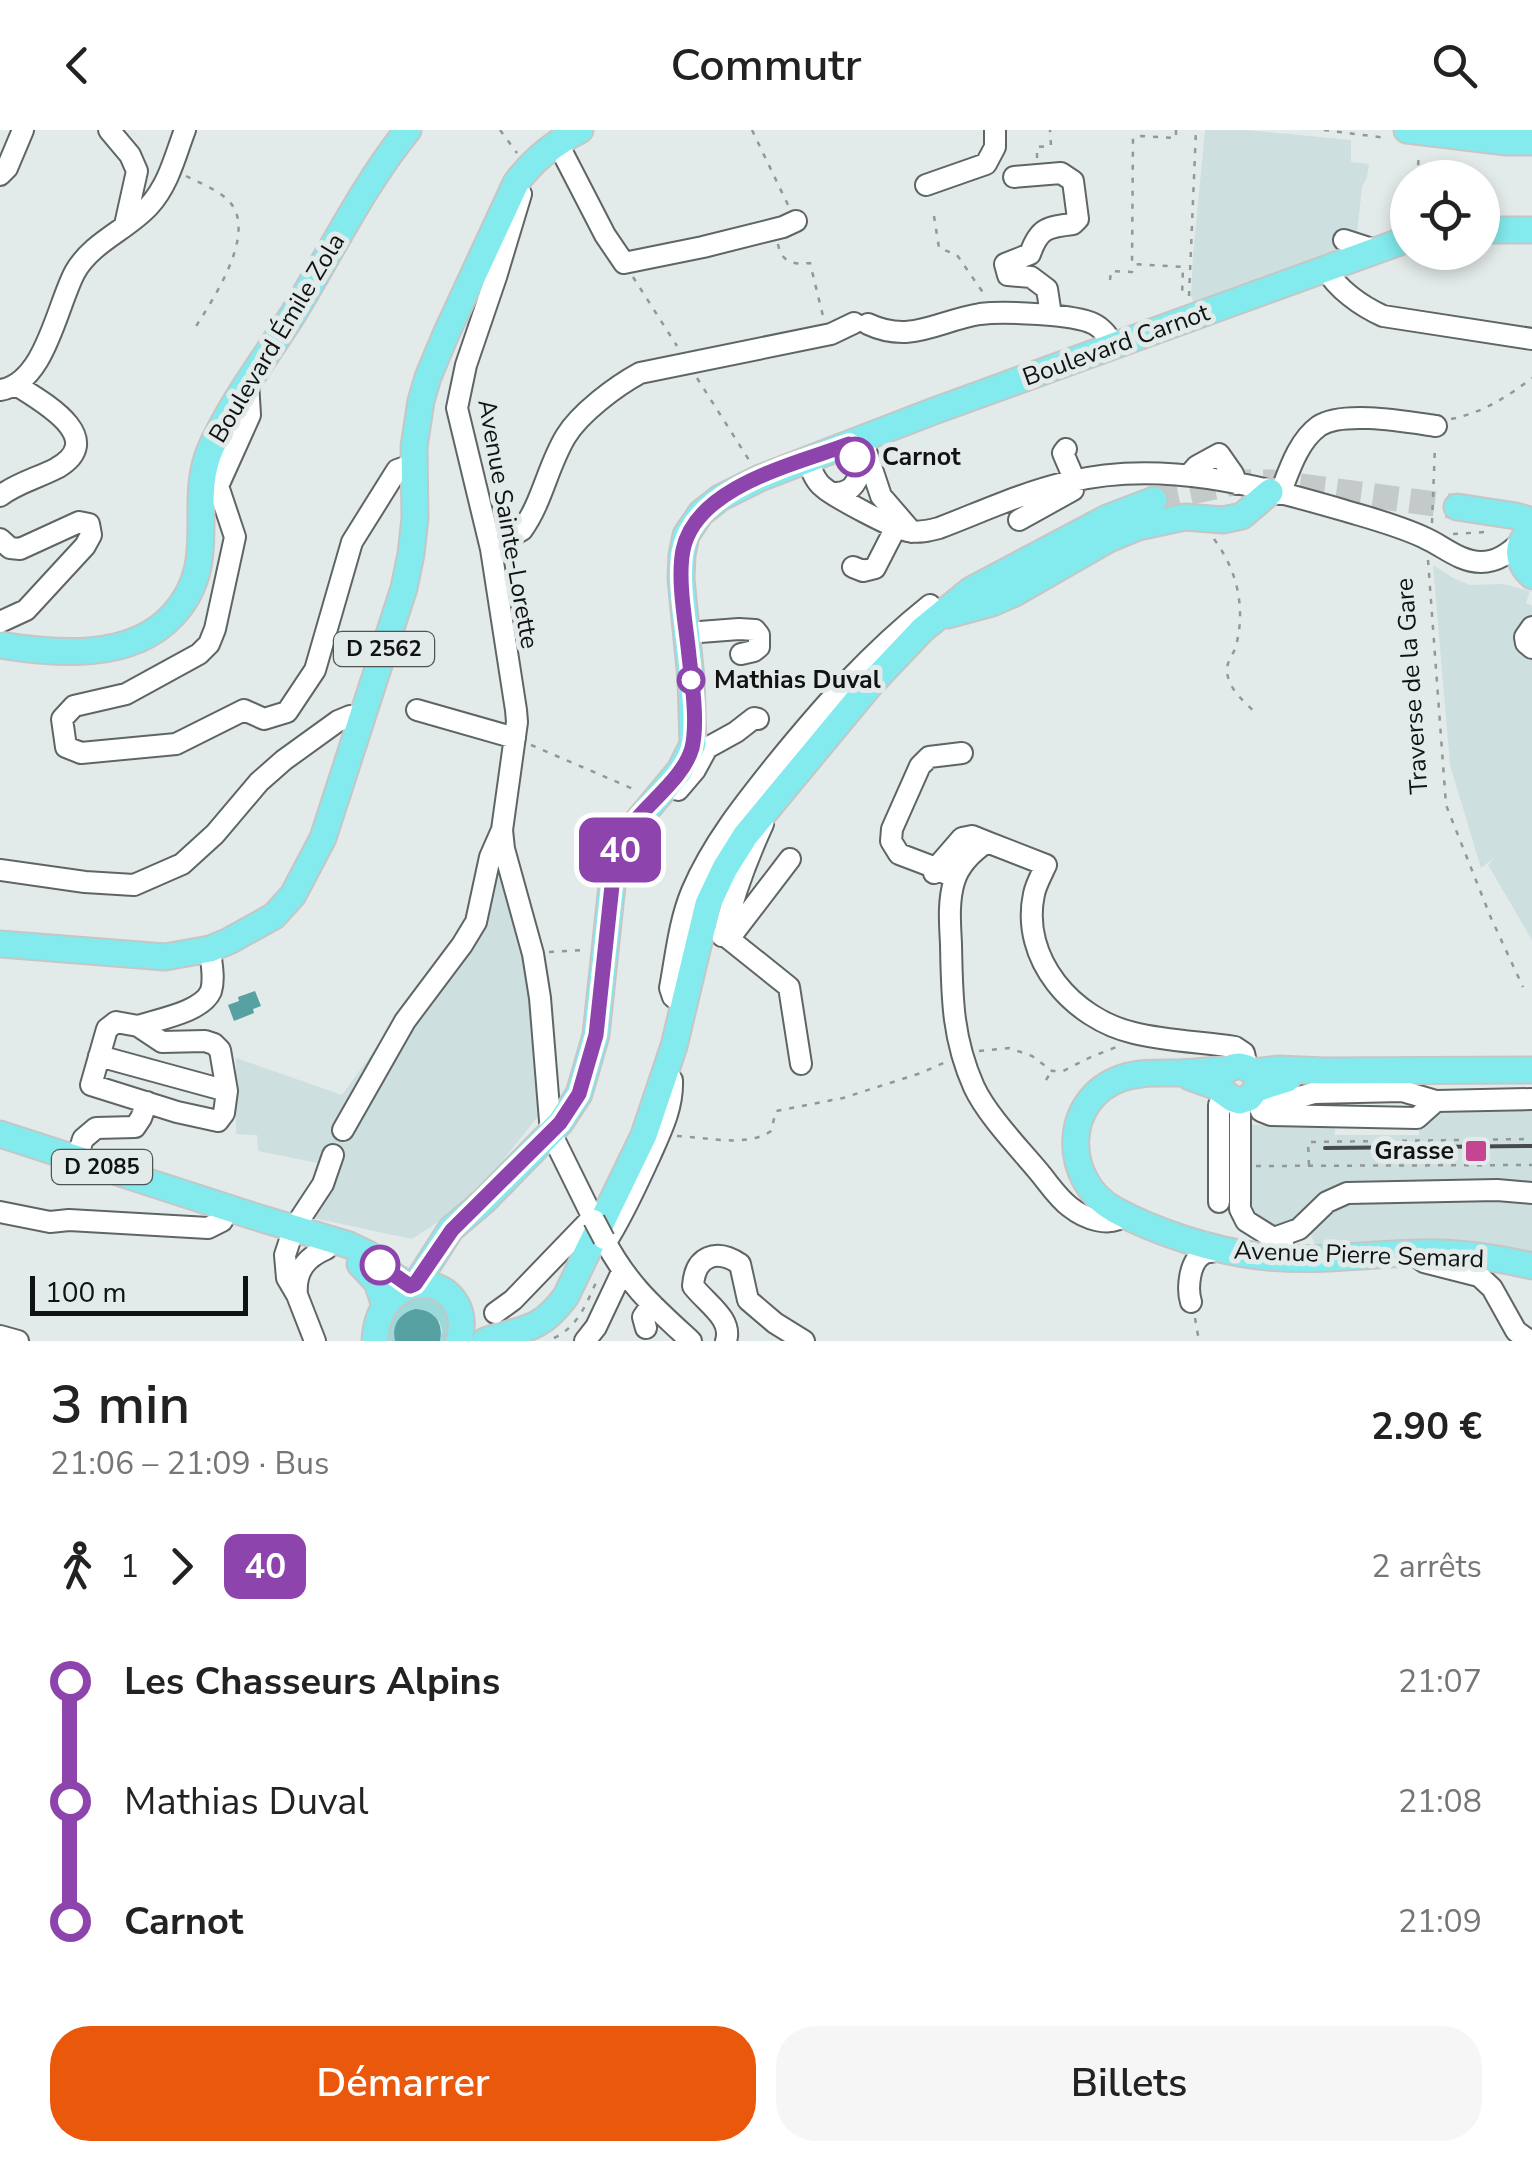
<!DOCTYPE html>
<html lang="fr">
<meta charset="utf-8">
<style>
:root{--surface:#fff;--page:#f6f6f6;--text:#222;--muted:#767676;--accent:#ea580c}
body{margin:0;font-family:"Nunito Sans",sans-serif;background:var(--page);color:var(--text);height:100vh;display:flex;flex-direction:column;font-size:38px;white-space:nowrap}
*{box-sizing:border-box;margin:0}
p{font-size:32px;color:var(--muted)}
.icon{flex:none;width:55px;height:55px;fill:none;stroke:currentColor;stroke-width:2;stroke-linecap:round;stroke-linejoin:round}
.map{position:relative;height:1211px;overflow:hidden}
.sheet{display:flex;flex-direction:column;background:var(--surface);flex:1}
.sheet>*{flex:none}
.badge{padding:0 20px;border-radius:15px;font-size:35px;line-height:65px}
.buttons{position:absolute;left:1390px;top:30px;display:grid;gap:20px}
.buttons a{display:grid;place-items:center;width:110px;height:110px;border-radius:50%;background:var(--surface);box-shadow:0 5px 15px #0003;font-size:50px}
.scale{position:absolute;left:30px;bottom:25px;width:218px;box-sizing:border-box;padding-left:10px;border:5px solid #111313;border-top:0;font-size:28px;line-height:35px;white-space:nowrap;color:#111313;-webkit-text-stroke:8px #e3eaea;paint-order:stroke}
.map>.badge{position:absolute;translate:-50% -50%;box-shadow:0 0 0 5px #fff}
.legs{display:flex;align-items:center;gap:15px;height:110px;padding:0 50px;font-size:32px}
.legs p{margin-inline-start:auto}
.overview{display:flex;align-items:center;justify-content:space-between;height:170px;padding:0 50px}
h1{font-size:55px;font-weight:600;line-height:75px}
.cta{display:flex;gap:20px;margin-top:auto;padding:20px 50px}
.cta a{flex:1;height:115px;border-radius:40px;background:var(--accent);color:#fff;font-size:40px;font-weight:600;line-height:115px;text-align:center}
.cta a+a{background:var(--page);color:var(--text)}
ul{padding:0 50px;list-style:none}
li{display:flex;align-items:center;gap:35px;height:120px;font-size:38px}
li i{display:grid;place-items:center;width:15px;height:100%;margin:0 12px;background:currentColor}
li i::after{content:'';width:25px;height:25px;margin:-12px;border:8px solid;border-radius:50%;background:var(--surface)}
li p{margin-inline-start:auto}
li:first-child i{background:linear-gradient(#0000 50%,currentColor 0)}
li:last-child i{background:linear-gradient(currentColor 50%,#0000 0)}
header{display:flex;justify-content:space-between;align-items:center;height:130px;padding:0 50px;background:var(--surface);font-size:45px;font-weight:600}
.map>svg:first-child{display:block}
.built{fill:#cedfdf}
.green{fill:#9bd9db}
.water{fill:#57a1a3}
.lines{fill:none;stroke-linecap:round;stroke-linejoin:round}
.major-tunnel{stroke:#c4caca;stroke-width:25;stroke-dasharray:25 12;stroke-linecap:butt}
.minor-casing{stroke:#5f6565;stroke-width:24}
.major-casing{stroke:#c6c6c6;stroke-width:29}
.path{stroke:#929797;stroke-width:2.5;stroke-dasharray:5 8;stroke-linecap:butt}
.minor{stroke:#fff;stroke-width:20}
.major{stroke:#83eaed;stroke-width:25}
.rail{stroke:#474b4b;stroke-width:4}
.minor-bridge-casing{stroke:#5f6565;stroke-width:24;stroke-linecap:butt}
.minor-bridge{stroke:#fff;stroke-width:20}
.line-1-casing{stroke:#fff;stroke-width:22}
.line-1{stroke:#8e44ad;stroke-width:15}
.stop-1-dot{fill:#fff;stroke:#8e44ad;stroke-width:5}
.poi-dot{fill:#c44590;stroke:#e3eaea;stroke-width:4}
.labels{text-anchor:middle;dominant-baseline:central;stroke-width:10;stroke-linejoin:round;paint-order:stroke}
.shield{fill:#e3eaea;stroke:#505454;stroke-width:2.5}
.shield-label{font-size:22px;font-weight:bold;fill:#111313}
.street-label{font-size:25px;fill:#111313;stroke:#e3eaea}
.stop-label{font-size:25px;font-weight:bold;fill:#111313;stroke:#e3eaea;text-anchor:start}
.poi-label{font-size:25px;font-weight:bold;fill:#111313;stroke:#e3eaea;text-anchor:end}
</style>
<header><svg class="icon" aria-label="back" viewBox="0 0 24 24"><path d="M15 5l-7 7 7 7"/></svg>Commutr<svg class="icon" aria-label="search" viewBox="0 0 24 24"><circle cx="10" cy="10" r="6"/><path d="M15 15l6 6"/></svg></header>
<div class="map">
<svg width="1532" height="1211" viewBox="0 0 1532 1211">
<rect width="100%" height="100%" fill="#e3eaea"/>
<path class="built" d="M1205,0H1245L1351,10V32L1369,34L1367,47L1362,57L1355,122L1313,130L1194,173L1191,166L1193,126Z
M1433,435L1453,448L1470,455L1503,454L1530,461L1526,473L1532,476V810L1488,735L1495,727L1481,738L1450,635Z
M496,738L507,759L528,839L540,984L470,1071L412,1109L299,1085L323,1034L258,1021L257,1005L236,1004V928L342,965L471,787Z
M1532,981V1125L1411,1114L1315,1115L1304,1087L1278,1099L1251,1083L1249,995H1302L1335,992V1005H1419V992L1426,983Z"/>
<path class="green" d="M413,1165L437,1168L449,1184L447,1211H440L442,1200L439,1191L394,1205L395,1211H386C391,1186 392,1180 413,1165Z"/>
<path class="water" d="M255,861L261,876L253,879L254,883L234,891L228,875L239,871L238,867Z
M415,1179C434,1180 444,1192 440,1211H395C391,1195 400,1183 415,1179Z"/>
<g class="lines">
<path class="major-tunnel" d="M1154,370L1238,352H1271L1457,377"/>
<defs>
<path id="minor" d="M109,0L130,25L137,41L125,95
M557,12L605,105L624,133L703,117L783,97L796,91
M0,45L7,38L23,0
M1014,47L1061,43L1073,51L1078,89L1073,94C1047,97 1039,98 1030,124L1005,134L1008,145L1031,147L1047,159L1051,185
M926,55L986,34L995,17V0
M521,64L496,147L466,235L457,278L491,419L516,580L517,592L502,700L504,719L533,824L540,868L551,1003L594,1090
M1344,110L1375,120
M1325,138C1337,159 1361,176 1383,186L1532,209
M868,194C911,214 937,191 980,184C1003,181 1075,184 1094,194C1104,199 1109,208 1115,217
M248,252L250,285L218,356L235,407L215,499L209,514L199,524L126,564L74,576L62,589L66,617L81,623L176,614L244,580L264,589L287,582L315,540L352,412L397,340L414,334
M0,260C45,254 57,175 75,142C92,112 127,100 149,76C169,54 175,26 185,0
M862,309L881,366L912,402
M1066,319L1063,323L1075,351
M807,330C811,339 815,351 823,357C834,367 894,399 908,401C919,403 928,401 939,398C981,382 1024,362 1068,352C1162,329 1256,355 1346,381C1373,389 1400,396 1425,408C1443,416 1460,432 1481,432C1497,432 1509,423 1521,412
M1189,345L1197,336L1219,324L1233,344L1237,354
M832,363C847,364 854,358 859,345
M1280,364C1289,341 1298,311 1319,296C1343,280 1408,292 1436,296
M0,366C17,353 38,348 57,338C109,308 41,271 16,255
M1019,390L1073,360V358
M487,402L517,403L522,400C542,373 548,335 566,306C580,283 616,256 640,243L831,204L854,193
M0,409L10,418L20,419L79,392L89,394L91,405L85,416L26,480L0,492
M853,437L863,441L875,438L895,399
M1532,497L1525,507L1526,513L1532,518
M687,503L739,499L755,500L759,505V517L754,521L741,524
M417,580L515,608
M678,660L695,640L707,618L736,602L754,588L758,589
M0,740L85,752L134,755L182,734L215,704L259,652L284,630L338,591L350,586L362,589
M934,743L936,738L962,708L972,706L987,712
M954,748L936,738L899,724L891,711L892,699L920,636L929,627L962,623
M724,805L789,857L801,934
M724,805C733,766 746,731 763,694
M722,806L735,801L790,729
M683,873L673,867L670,858C676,826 679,792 692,761C712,714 744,674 776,634C824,575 870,523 930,475
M116,892L138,896L162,912L205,911L214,914L220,920L227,961L224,983L218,991L177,982L91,955L107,899Z
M138,896C159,889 202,882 211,861C215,848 211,832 210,819
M99,926L227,961
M1255,962L1269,971L1277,973L1314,963L1402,961L1436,971L1532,969
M1240,971V1079L1246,1091L1283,1114
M1261,981L1271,985L1417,988L1436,971
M343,1000L405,891L462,815L476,792L490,727L501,702
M77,1028L83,1009L96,998L135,997L141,988L147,972
M1219,1072V975L1233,969
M0,1082L50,1092L69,1090L208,1098L222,1091L229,1078
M1125,1085C1110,1098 1085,1089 1070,1077C1058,1068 1049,1054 1039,1042C1019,1018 987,985 974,957C952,908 952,866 951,814C950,794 948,772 954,752C959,735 972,722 987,712L1046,735C1042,744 1036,754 1034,764C1020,829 1073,889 1134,903C1166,911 1202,912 1235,917L1244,923L1247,937
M1274,1108L1299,1099L1327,1072L1347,1063L1497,1060L1532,1063
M604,1109C627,1154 655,1178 691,1211
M606,1112C624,1084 636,1056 650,1026C661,1001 673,978 672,950L666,943
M1415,1125L1424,1132L1479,1146L1492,1158L1516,1201L1530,1211
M297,1165C295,1142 305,1128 326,1119
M1191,1172C1187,1159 1189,1132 1203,1124C1206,1122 1217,1121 1220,1120
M495,1183L513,1170L593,1087
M646,1198L643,1187L652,1174
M0,1206L18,1211
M315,1211L297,1165L287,1148L285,1125L294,1098L323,1054L333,1025
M585,1211L596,1197L622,1142
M726,1211C733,1189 707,1174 693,1156C695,1126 716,1118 740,1134L748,1170L775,1193L804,1211"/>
<path id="major" d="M1407,0L1507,12H1532
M1482,100H1532
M1457,377L1516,386L1532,391
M1532,399C1515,414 1516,431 1532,446
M948,485L992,473L1015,463L1109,409L1138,397L1185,387L1223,390L1242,386L1270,362
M0,515C56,524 131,531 173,485C222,432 186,374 211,318C233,269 267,226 295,181C331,122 364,54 408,0
M0,814L165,827L210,819L229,811L274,786L293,765L323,708L404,458L411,424L415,388L414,317L421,271L428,247L446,204L516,53C533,30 554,13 580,0
M1253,942C1245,935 1236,934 1227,940C1210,940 1192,943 1174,943C1156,943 1140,942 1122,948C1061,969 1062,1051 1115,1080C1155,1102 1214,1121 1259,1126C1320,1134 1381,1121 1442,1123C1472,1124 1502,1129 1532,1136
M1253,942L1279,939L1324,941L1532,940
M1190,947L1215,956L1233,969L1240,971L1249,968L1256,959L1287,949
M0,1004L253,1086L349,1115L368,1124L389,1143L410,1156
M360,1134L377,1152L385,1176
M415,1155L451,1099L484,1071L560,993L579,964L596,905L613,746L626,705L680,640L693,614L691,549L681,449L682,425L686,405L701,383L720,368L760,348L934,281L1408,109
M375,1211C379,1130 477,1142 459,1211
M485,1211C523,1198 540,1202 566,1166L644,1005L674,916L708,774L725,738L745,706L870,555L922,500L971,460L1107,388L1154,370"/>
</defs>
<use href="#minor" class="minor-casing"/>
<use href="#major" class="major-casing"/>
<path class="path" d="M500,0L517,23
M752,0L788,75
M1176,0V8L1141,6L1133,8L1132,134L1183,137L1182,167
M1324,0L1387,8
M1037,28V17L1051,16L1050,0
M186,46C200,53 216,59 228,70C260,102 211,172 193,201
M1417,48L1419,24
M934,86L939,118L957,125L984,164
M778,114C781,132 793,135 810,133L824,190
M633,147L677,216
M1110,150L1111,141L1132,142V135
M1189,166L1196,0
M697,248L749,330
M1451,289C1482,283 1507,267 1532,248
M1432,393L1435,316
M1453,404L1485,402
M1214,409C1237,440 1246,477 1236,516C1234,523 1228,530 1227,538C1226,557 1244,572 1257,584
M1428,430L1446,675L1491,788L1523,857
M531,615L638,661
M549,822L586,820
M979,921L1009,918L1032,926L1052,941H1063L1091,927L1119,916
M1046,950L1051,942
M677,1006C705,1007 747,1018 771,1001L776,981L843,968L921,943L948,931
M1309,1035L1308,1012L1532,1009
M1256,1036L1532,1035
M1195,1188L1199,1211
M554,1208C579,1196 587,1172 598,1148"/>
<use href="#minor" class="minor"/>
<use href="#major" class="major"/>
<path class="rail" d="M1325,1018L1532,1016"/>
<defs>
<path id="minor-bridge" d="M594,1090L604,1109"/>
</defs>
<use href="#minor-bridge" class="minor-bridge-casing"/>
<use href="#minor-bridge" class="minor-bridge"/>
</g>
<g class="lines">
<defs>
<path id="line-1" d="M380,1135L410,1156L415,1154L452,1100L560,993L579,964L596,905L613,746C618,725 623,707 636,690C654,668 684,646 692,618C698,593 692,552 689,526C686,494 677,451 683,420C696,356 796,334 849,314L855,327"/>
</defs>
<use href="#line-1" class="line-1-casing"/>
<use href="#line-1" class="line-1"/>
</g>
<g class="stop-1-dot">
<circle cx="855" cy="327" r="18"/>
<circle cx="691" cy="550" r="12"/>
<circle cx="380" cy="1135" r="18"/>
</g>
<rect class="poi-dot" x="1464" y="1009" width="24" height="24" rx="5"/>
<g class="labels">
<g class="shield">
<rect x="334" y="502" width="100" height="34" rx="8"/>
<rect x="52" y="1020" width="100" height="34" rx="8"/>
</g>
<g class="shield-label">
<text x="384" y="519">D 2562</text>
<text x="102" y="1037">D 2085</text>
</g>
<g class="street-label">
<text transform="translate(277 208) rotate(-59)">Boulevard Émile Zola</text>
<text transform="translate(1116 215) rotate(-20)">Boulevard Carnot</text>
<text transform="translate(508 394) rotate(80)">Avenue Sainte-Lorette</text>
<text transform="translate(1412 556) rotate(-94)">Traverse de la Gare</text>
<text transform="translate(1359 1125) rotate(2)">Avenue Pierre Semard</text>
</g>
<g class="stop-label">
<text x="882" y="327">Carnot</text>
<text x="714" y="550">Mathias Duval</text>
</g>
<g class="poi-label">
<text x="1454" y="1021">Grasse</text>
</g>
</g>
</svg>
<div class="buttons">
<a><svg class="icon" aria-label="locate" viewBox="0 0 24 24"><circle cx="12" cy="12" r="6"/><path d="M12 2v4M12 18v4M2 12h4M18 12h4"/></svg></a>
</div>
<div class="scale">100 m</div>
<b class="badge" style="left:620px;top:720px;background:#8e44ad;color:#fff">40</b>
</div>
<section class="sheet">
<div class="overview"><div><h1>3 min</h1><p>21:06 – 21:09 · Bus</p></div><b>2.90 €</b></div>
<div class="legs"><svg class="icon" aria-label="walk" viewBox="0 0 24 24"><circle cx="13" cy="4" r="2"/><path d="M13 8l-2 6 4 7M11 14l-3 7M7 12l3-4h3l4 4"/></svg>1<svg class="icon" aria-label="forward" viewBox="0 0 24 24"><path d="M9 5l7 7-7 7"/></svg><b class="badge" style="background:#8e44ad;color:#fff">40</b><p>2 arrêts</p></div>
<ul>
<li><i style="color:#8e44ad"></i><b>Les Chasseurs Alpins</b><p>21:07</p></li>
<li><i style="color:#8e44ad"></i><span>Mathias Duval</span><p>21:08</p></li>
<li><i style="color:#8e44ad"></i><b>Carnot</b><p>21:09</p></li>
</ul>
<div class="cta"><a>Démarrer</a><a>Billets</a></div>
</section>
